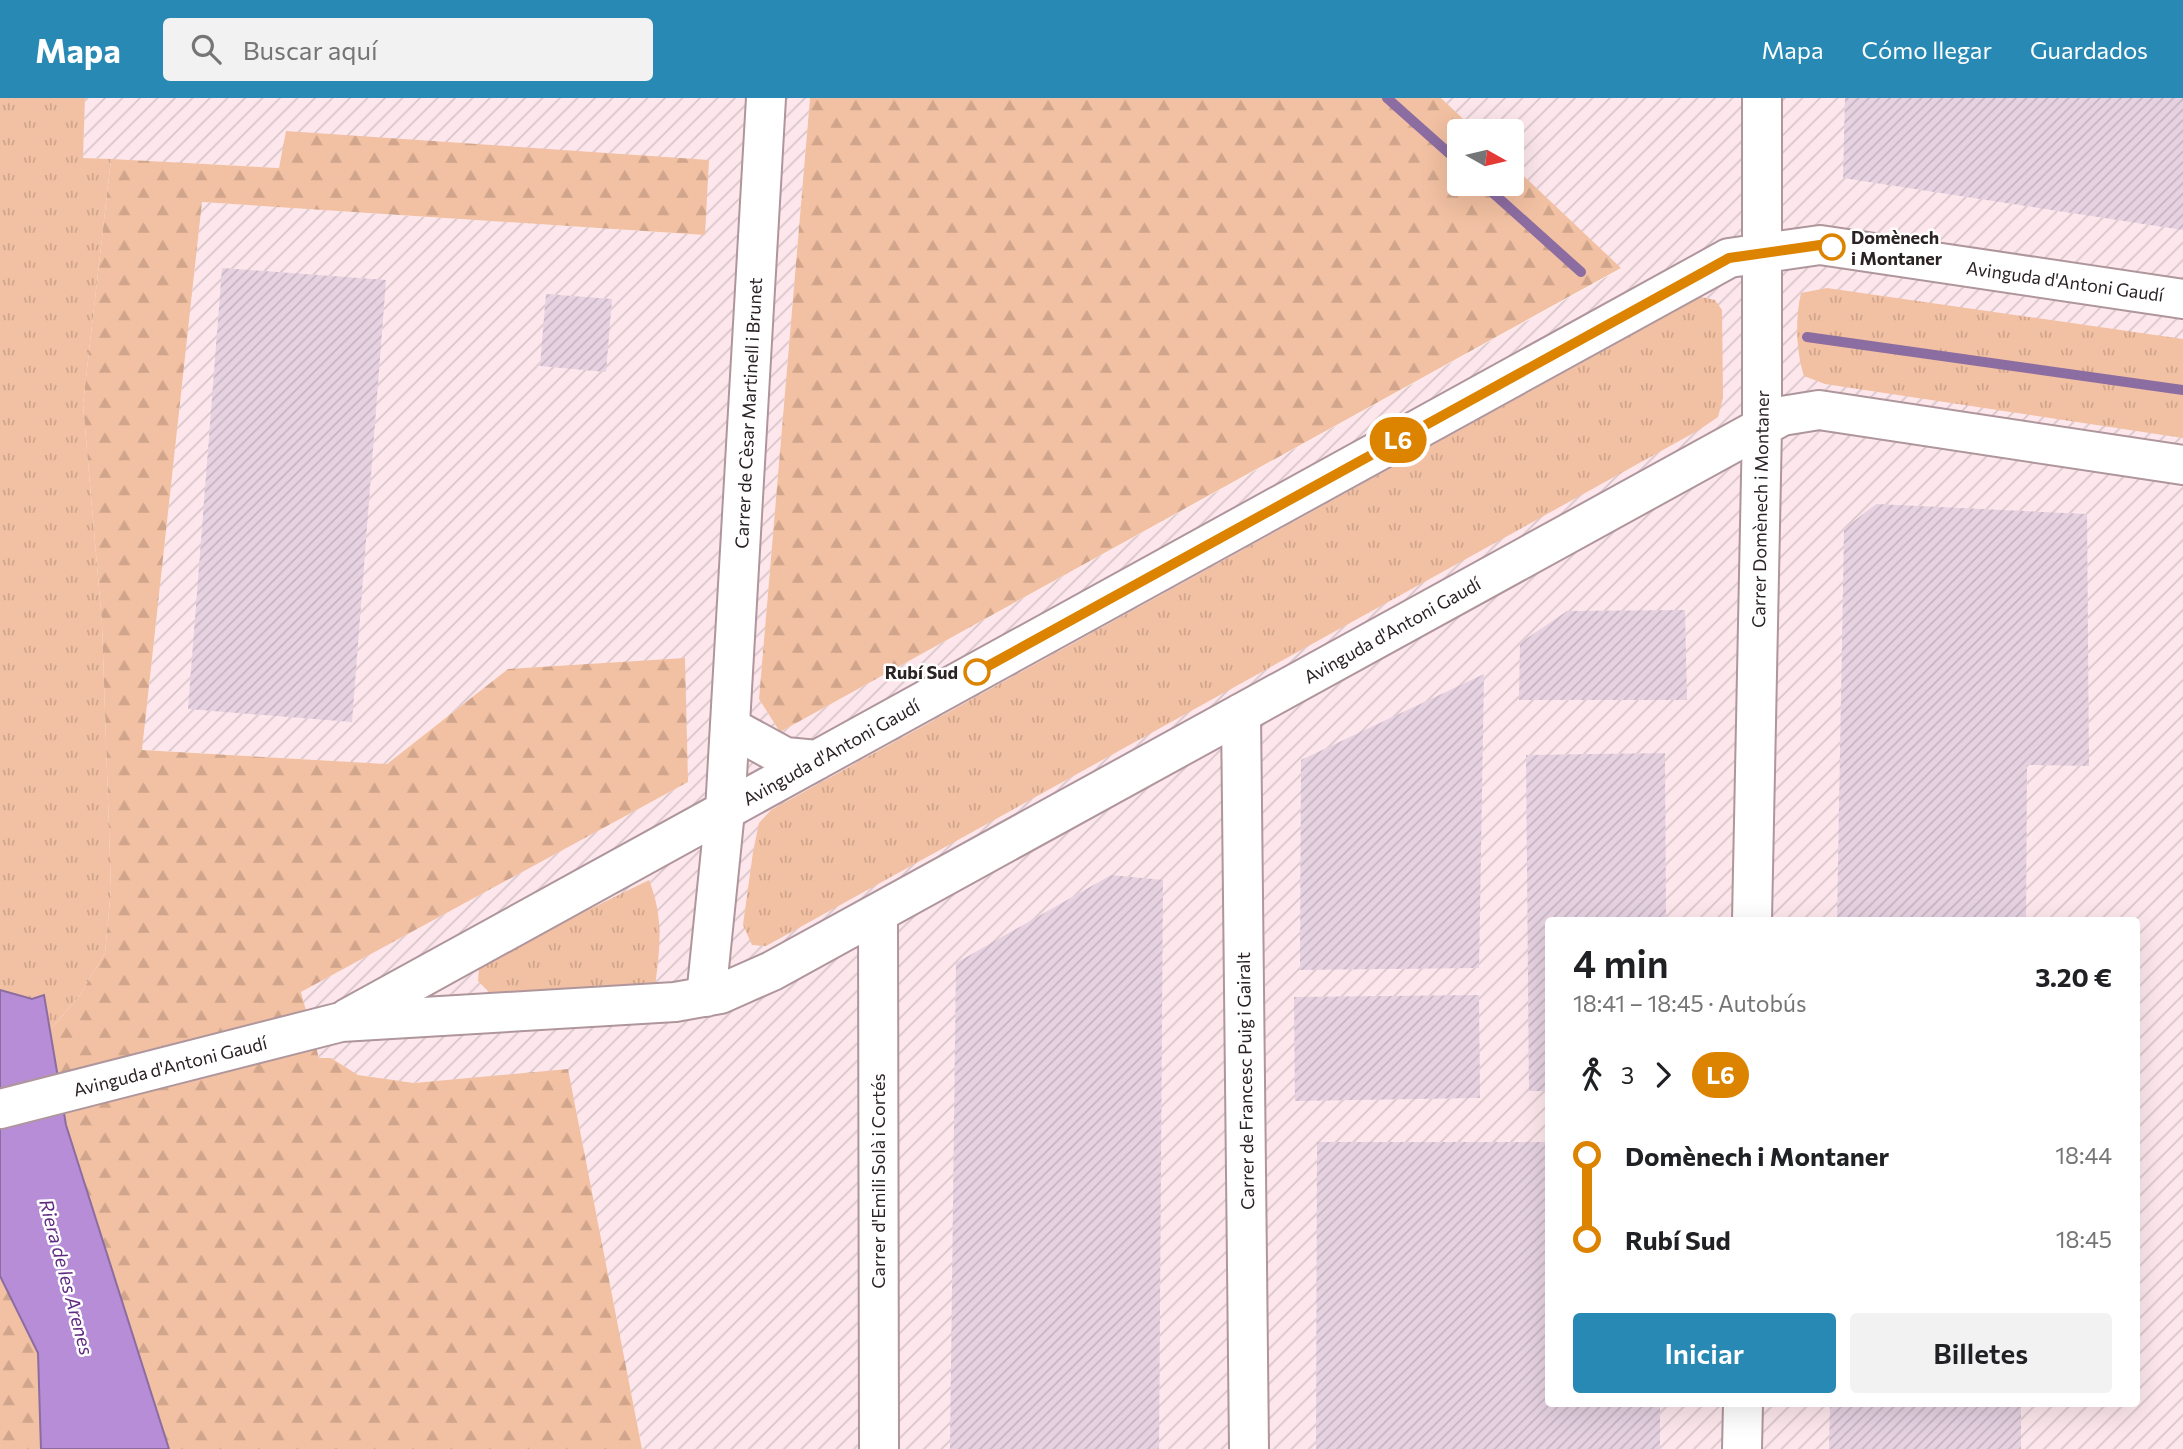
<!DOCTYPE html>
<html lang="es">
<meta charset="utf-8">
<style>
:root{--surface:#fff;--page:#f2f2f2;--text:#202124;--muted:#757577;--accent:#2889b4}
body{margin:0;font-family:Commissioner,sans-serif;background:var(--page);color:var(--text);height:100vh;display:flex;flex-direction:column;font-size:26px;white-space:nowrap}
*{box-sizing:border-box;margin:0}
p{font-size:23px;color:var(--muted)}
.icon{flex:none;width:38px;height:38px;fill:none;stroke:currentColor;stroke-width:2;stroke-linecap:round;stroke-linejoin:round}
.map{position:relative;flex:1;overflow:hidden}
.sheet{position:absolute;left:1545px;top:819px;width:595px;height:490px;display:flex;flex-direction:column;background:var(--surface);border-radius:7px;box-shadow:0 7px 28px #0002}
.sheet>*{flex:none}
.badge{padding:0 14px;border-radius:23px;font-size:24px;line-height:46px}
.needle{width:46px;rotate:98deg}
.controls{position:absolute;left:1447px;top:21px;display:grid;gap:14px}
.controls a{display:grid;place-items:center;width:77px;height:77px;border-radius:7px;background:var(--surface);box-shadow:0 7px 28px #0002;font-size:35px}
.map>.badge{position:absolute;translate:-50% -50%;box-shadow:0 0 0 4px #fff}
.legs{display:flex;align-items:center;gap:10px;height:77px;padding:0 28px;font-size:23px}
.legs p{margin-inline-start:auto}
.head{display:flex;align-items:center;justify-content:space-between;height:119px;padding:0 28px}
h1{font-size:38px;font-weight:600;line-height:52px}
.action{display:flex;gap:14px;margin-top:auto;padding:14px 28px}
.action a{flex:1;height:80px;border-radius:7px;background:var(--accent);color:#fff;font-size:28px;font-weight:600;line-height:80px;text-align:center}
.action a+a{background:var(--page);color:var(--text)}
ul{padding:0 28px;list-style:none}
li{display:flex;align-items:center;gap:24px;height:84px;font-size:26px}
li i{display:grid;place-items:center;width:10px;height:100%;margin:0 9px;background:currentColor}
li i::after{content:'';width:18px;height:18px;margin:-9px;border:5px solid;border-radius:50%;background:var(--surface)}
li p{margin-inline-start:auto}
li:first-child i{background:linear-gradient(#0000 50%,currentColor 0)}
li:last-child i{background:linear-gradient(currentColor 50%,#0000 0)}
header{display:flex;align-items:center;gap:42px;box-sizing:border-box;height:98px;padding:0 35px;background:var(--accent);color:#fff}
header strong{font-size:33px}
nav{display:flex;gap:38px;margin-inline-start:auto;font-size:24px}
.search{width:490px;height:63px;background:var(--page);display:flex;align-items:center;gap:18px;box-sizing:border-box;padding:0 24px;border-radius:7px;color:var(--muted);font-size:26px}
.map>svg:first-child{display:block}
.industrial{fill:url(#industrial-furrows);fill-rule:evenodd}
.grass{fill:url(#grass-tufts)}
.forest{fill:url(#forest-firs)}
.water{fill:#b68dd6;stroke:#8c6da1;stroke-width:2}
.lines{fill:none;stroke-linecap:round;stroke-linejoin:round}
.stream{stroke:#8c6da1;stroke-width:10}
.building{fill:url(#building-hatch)}
.minor-casing{stroke:#af969c;stroke-width:42}
.minor{stroke:#fff;stroke-width:38}
.line-1-casing{stroke:#fff;stroke-width:16}
.line-1{stroke:#dc8400;stroke-width:10}
.stop-1-dot{fill:#fff;stroke:#dc8400;stroke-width:3.5}
.labels{text-anchor:middle;dominant-baseline:central;stroke-width:5;stroke-linejoin:round;paint-order:stroke}
.stop-label{font-size:18px;font-weight:bold;fill:#2b2224;stroke:#fff;text-anchor:start}
.street-label{font-size:18px;fill:#2b2224;stroke:#fff}
.water-label{font-size:19px;font-style:italic;fill:#5f2b81;stroke:#fff}
</style>
<header>
<strong>Mapa</strong>
<div class="search"><svg class="icon" aria-label="search" viewBox="0 0 24 24"><circle cx="10" cy="10" r="6"/><path d="M15 15l6 6"/></svg>Buscar aquí</div>
<nav><a>Mapa</a><a>Cómo llegar</a><a>Guardados</a></nav>
</header>
<div class="map">
<svg width="2183" height="1351" viewBox="0 0 2183 1351">
<defs>
<pattern id="industrial-furrows" width="10" height="10" patternUnits="userSpaceOnUse" patternTransform="scale(1.75)"><rect width="10" height="10" fill="#fde7ec"/><path d="M-1 1l2-2M0 10L10 0M9 11l2-2" fill="none" stroke="#d9c6ca"/></pattern>
<pattern id="grass-tufts" width="24" height="20" patternUnits="userSpaceOnUse" patternTransform="scale(1.75)"><rect width="24" height="20" fill="#f2c0a2"/><path d="M3 7l-1-3M5 7V3M7 7l1-3M15 17l-1-3M17 17v-4M19 17l1-3" fill="none" stroke="#d0a58b"/></pattern>
<pattern id="forest-firs" width="22" height="20" patternUnits="userSpaceOnUse" patternTransform="scale(1.75)"><rect width="22" height="20" fill="#f2c0a2"/><path d="M5 1l3.5 6h-7zM16 11l3.5 6h-7z" fill="#d0a58b"/></pattern>
<pattern id="building-hatch" width="6" height="6" patternUnits="userSpaceOnUse" patternTransform="scale(1.75)"><rect width="6" height="6" fill="#e7d2e2"/><path d="M-1 1l2-2M0 6l6-6M5 7l2-2" fill="none" stroke="#c6b4c2"/></pattern>
</defs>
<rect width="100%" height="100%" fill="#fdf2f5"/>
<path class="industrial" d="M85,0H810L759,601L780,634L1621,171L1512,67V33H1476L1441,0H2183V1351H642L568,972L414,985L358,977L331,960H319L301,894L688,684L508,571L387,666L142,652L202,104L704,137L286,34L280,70L83,60ZM1549,822H2137V1306H1549Z"/>
<path class="grass" d="M0,0H85L83,60L111,61L83,306L102,525L111,791L105,855L80,897L50,932L44,897L32,901L0,892Z
M1827,190L2183,241V340L1825,286L1804,278C1796,253 1795,221 1801,195Z
M1701,199L1715,202L1722,212L1723,300L1718,319L1699,332L766,848L752,847L743,827L753,754L759,725L771,712Z
M649,782C664,820 660,850 655,889L513,897L491,896L478,883L479,871L486,862Z"/>
<path class="forest" d="M810,0H1441L1476,33H1460V86H1512V67L1621,170L780,634L759,601Z
M286,33L709,62L705,137L202,104L142,652L387,666L508,571L685,560L688,684L301,894L319,960H331L358,977L414,985L568,971L642,1351H169L66,1027L50,932L80,897L105,855L111,791L102,525L83,306L111,61L279,70Z
M0,1178L38,1255L41,1351H0Z"/>
<path class="water" d="M0,892L32,901L44,897L66,1027L169,1351H41L38,1255L0,1178Z"/>
<g class="lines">
<path class="stream" d="M1387,0L1460,65
M1483,86L1581,174
M1807,239L2183,292"/>
</g>
<path class="building" d="M1845,0H2183V132L1843,80Z
M222,170L386,182L352,624L188,611Z
M546,196L612,201L606,274L540,268Z
M1876,406L2087,416L2089,668L2027,667L2026,822H1837L1844,431Z
M1685,512L1687,602H1519L1520,545L1567,513Z
M1484,576L1479,870L1300,872L1301,662Z
M1665,655L1666,822H1549V993H1529L1526,657Z
M1111,777L1163,782L1159,1351H950L956,865Z
M1479,897L1480,1000L1295,1003L1294,899Z
M1317,1044H1549V1306H1660V1351H1316Z
M1830,1306H2021V1351H1829Z"/>
<g class="lines">
<defs>
<path id="minor" d="M1241,615L1249,1351
M730,629L785,659L817,662
M878,815L879,1351
M1752,822L1762,329V0
M706,899L725,713L766,0
M348,920L1729,160L1820,147L2183,201
M0,1011L341,924L675,904L720,896L772,873L1782,318L1819,312L2183,367
M1742,1351L1743,1306"/>
</defs>
<use href="#minor" class="minor-casing"/>
<use href="#minor" class="minor"/>
</g>
<g class="lines">
<defs>
<path id="line-1" d="M977,574L1729,160L1820,147L1832,149"/>
</defs>
<use href="#line-1" class="line-1-casing"/>
<use href="#line-1" class="line-1"/>
</g>
<g class="stop-1-dot">
<circle cx="1832" cy="149" r="12"/>
<circle cx="977" cy="574" r="12"/>
</g>
<g class="labels">
<g class="stop-label">
<text x="1851" y="139">Domènech<tspan x="1851" dy="21">i Montaner</tspan></text>
<text x="958" y="574" text-anchor="end">Rubí Sud</text>
</g>
<g class="street-label">
<text transform="translate(2065 183) rotate(8)">Avinguda d'Antoni Gaudí</text>
<text transform="translate(748 315) rotate(-87)">Carrer de Cèsar Martinell i Brunet</text>
<text transform="translate(1760 411) rotate(-89)">Carrer Domènech i Montaner</text>
<text transform="translate(1392 532) rotate(-29)">Avinguda d'Antoni Gaudí</text>
<text transform="translate(831 654) rotate(-29)">Avinguda d'Antoni Gaudí</text>
<text transform="translate(170 968) rotate(-14)">Avinguda d'Antoni Gaudí</text>
<text transform="translate(1245 983) rotate(-91)">Carrer de Francesc Puig i Gairalt</text>
<text transform="translate(878 1083) rotate(-90)">Carrer d'Emili Solà i Cortés</text>
</g>
<g class="water-label">
<text transform="translate(67 1179) rotate(75)">Riera de les Arenes</text>
</g>
</g>
</svg>
<div class="controls">
<a><svg class="needle" viewBox="-14 -14 28 28"><path d="M0-13l5 13h-10z" fill="#e53935"/><path d="M0 13l5-13h-10z" fill="#757577"/></svg></a>
</div>
<b class="badge" style="left:1398px;top:342px;background:#dc8400;color:#fff">L6</b>
<section class="sheet">
<div class="head"><div><h1>4 min</h1><p>18:41 – 18:45 · Autobús</p></div><b>3.20 €</b></div>
<div class="legs"><svg class="icon" aria-label="walk" viewBox="0 0 24 24"><circle cx="13" cy="4" r="2"/><path d="M13 8l-2 6 4 7M11 14l-3 7M7 12l3-4h3l4 4"/></svg>3<svg class="icon" aria-label="forward" viewBox="0 0 24 24"><path d="M9 5l7 7-7 7"/></svg><b class="badge" style="background:#dc8400;color:#fff">L6</b></div>
<ul>
<li><i style="color:#dc8400"></i><b>Domènech i Montaner</b><p>18:44</p></li>
<li><i style="color:#dc8400"></i><b>Rubí Sud</b><p>18:45</p></li>
</ul>
<div class="action"><a>Iniciar</a><a>Billetes</a></div>
</section>
</div>
